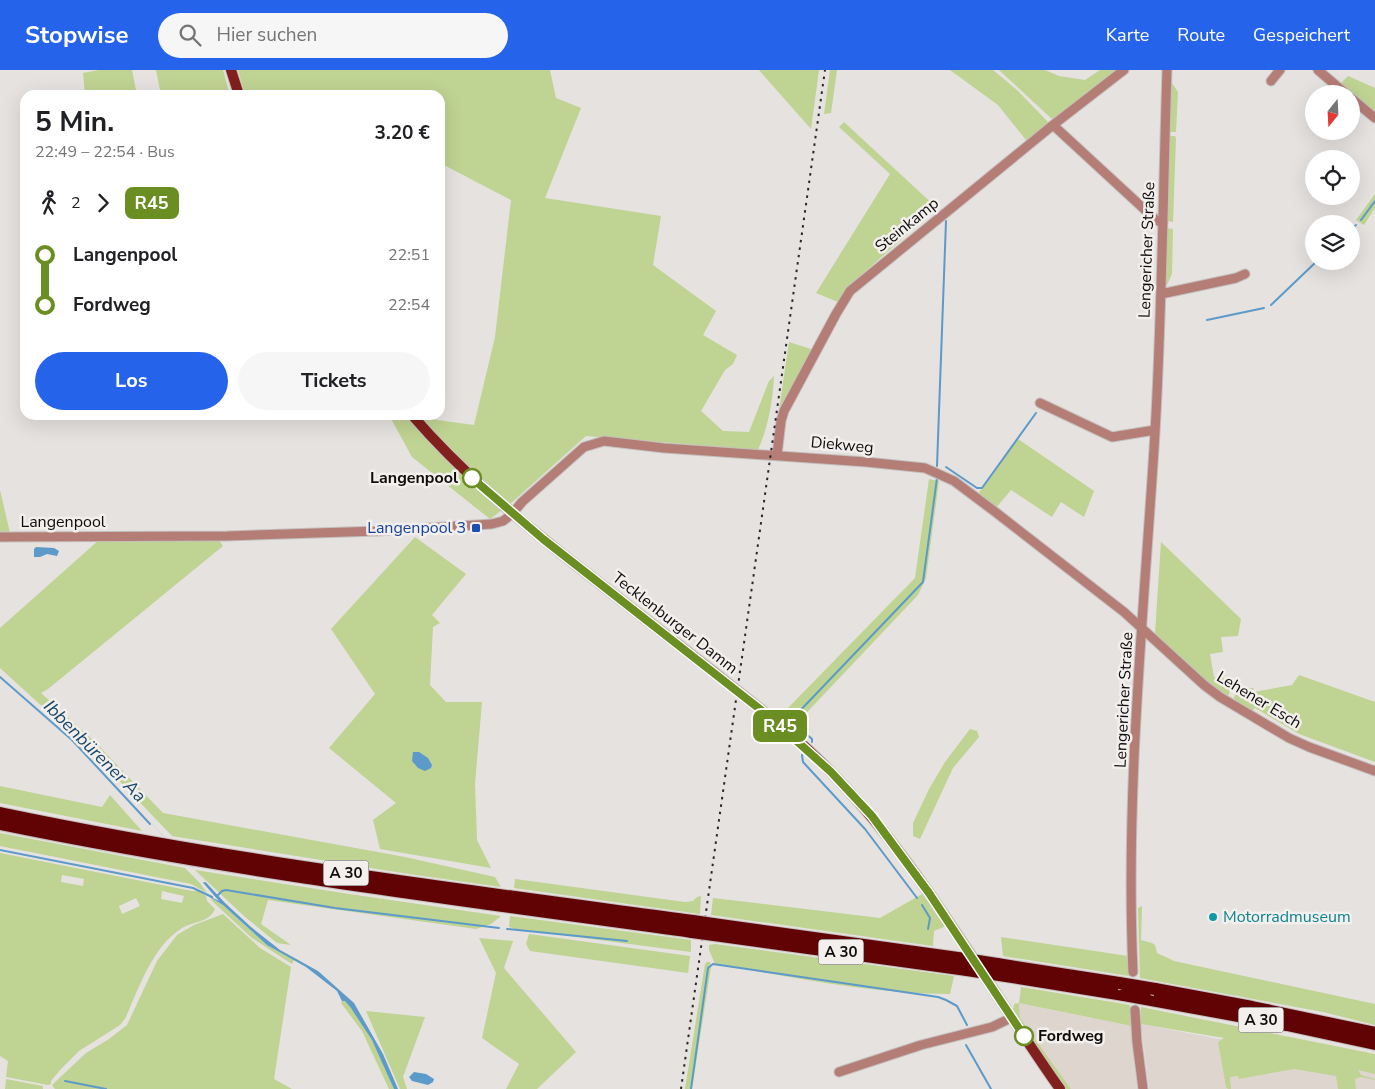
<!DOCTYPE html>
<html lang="de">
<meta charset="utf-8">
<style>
:root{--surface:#fff;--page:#f6f6f6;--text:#202124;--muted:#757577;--accent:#2563eb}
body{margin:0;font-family:"Nunito Sans",sans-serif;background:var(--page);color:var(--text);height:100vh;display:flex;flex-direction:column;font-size:19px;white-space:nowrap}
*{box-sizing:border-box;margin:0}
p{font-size:16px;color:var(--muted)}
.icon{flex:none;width:28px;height:28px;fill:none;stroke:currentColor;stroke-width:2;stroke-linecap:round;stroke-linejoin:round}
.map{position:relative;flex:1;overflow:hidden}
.side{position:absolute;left:20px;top:20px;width:425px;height:330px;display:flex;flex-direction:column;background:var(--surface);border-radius:15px;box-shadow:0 5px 20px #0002}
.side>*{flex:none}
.badge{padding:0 10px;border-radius:8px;font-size:18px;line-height:32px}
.needle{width:32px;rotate:198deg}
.tools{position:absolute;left:1305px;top:15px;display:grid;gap:10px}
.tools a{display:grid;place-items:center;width:55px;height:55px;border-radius:50%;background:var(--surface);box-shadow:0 5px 20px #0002;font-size:25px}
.map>.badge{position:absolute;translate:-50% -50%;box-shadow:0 0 0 2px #fff}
.legs{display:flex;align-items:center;gap:8px;height:55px;padding:0 15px;font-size:16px}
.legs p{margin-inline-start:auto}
.summary{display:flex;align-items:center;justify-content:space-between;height:85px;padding:0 15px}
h1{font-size:28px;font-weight:700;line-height:38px}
.cta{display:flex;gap:10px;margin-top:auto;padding:10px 15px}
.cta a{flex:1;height:58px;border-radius:30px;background:var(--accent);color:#fff;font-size:20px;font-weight:700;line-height:58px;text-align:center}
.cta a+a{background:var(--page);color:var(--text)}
ul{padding:0 15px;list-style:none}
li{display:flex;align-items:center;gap:18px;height:50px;font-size:19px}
li i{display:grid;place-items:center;width:8px;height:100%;margin:0 6px;background:currentColor}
li i::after{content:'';width:12px;height:12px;margin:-6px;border:4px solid;border-radius:50%;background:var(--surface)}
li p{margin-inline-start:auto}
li:first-child i{background:linear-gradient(#0000 50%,currentColor 0)}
li:last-child i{background:linear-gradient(currentColor 50%,#0000 0)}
header{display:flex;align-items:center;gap:30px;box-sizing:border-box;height:70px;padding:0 25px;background:var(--accent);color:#fff}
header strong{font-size:24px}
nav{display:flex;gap:28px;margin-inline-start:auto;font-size:18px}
.search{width:350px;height:45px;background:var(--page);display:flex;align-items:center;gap:12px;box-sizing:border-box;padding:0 18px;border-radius:28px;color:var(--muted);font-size:19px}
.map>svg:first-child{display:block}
.built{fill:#ded6ce}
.green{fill:#bfd392;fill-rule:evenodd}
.water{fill:#5c9ac9}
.pier{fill:#e5e2e0}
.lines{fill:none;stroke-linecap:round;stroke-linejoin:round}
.stream{stroke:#5c9ac9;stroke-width:2}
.minor-casing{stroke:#c3c0be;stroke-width:11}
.major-casing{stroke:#c3c0be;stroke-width:12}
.highway-casing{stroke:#c3c0be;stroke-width:14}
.minor{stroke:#b47d76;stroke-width:9}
.major{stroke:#81201c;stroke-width:10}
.highway{stroke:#610305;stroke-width:12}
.rail{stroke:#282726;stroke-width:2;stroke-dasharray:2.5 5;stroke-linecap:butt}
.highway-bridge-casing{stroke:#c3c0be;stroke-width:14;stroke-linecap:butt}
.highway-bridge{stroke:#610305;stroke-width:12}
.line-1-casing{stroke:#fff;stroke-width:11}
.line-1{stroke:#6b8e23;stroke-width:8}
.stop-1-dot{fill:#fff;stroke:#6b8e23;stroke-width:2.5}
.transit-dot{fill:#1a4fb4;stroke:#f2efed;stroke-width:2}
.culture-dot{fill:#0f9aa8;stroke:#f2efed;stroke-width:2}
.labels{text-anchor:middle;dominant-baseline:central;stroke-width:5;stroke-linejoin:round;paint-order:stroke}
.shield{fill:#f2efed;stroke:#525150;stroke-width:1}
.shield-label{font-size:15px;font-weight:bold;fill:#0e0d0c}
.street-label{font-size:16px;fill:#0e0d0c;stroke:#f2efed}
.stop-label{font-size:16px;font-weight:bold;fill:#0e0d0c;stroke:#f2efed;text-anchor:end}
.transit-label{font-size:16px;fill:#164399;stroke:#f2efed;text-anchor:end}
.culture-label{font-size:16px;fill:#0d838f;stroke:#f2efed;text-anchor:start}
.water-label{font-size:18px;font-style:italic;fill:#194868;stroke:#f2efed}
</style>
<header>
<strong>Stopwise</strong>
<div class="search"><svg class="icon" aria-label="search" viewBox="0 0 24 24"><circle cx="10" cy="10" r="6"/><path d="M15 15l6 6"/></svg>Hier suchen</div>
<nav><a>Karte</a><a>Route</a><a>Gespeichert</a></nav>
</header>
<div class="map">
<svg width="1375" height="1019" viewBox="0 0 1375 1019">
<rect width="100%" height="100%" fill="#e5e2e0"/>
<path class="built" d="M1019,933L1132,956L1134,995L1138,1019H1071L1020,948Z
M1141,954L1375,999V1019H1149Z"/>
<path class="green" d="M99,0H132L137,25H85L83,3Z
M156,0H223L230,25H161Z
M238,0H550L556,28L581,38L545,128L661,146L653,195L716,241L703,265L737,285L733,294L725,300L701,341L723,361L749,362L769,311L774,306C773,330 768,358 758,380L586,366L509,435L498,426L488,413L467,396L418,345H427L430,349L474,355L495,267L511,130L440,93V25H245Z
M759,0H819L811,59Z
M830,0H837L831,43L824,44Z
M950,0H993L1017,20L1049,53V56L1033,69L1026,70L998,35Z
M999,0H1045L1059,6L1085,10L1100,0H1119L1053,50Z
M1348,6L1375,18V45L1340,16L1342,12Z
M1172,13L1178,22L1176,62H1169L1170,14Z
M844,52L937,138L851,214L838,232L816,223L890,104L839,57Z
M1168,66H1175L1176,68L1173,152L1166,151Z
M1375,124V138L1364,155L1356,150Z
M1166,158L1173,159L1172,204L1165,219Z
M789,272L814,280L782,338L775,381H773Z
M389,345H405L447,391L502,440L490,449L412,387Z
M1018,369L1094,421L1084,447L1061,432L1052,447L1011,420L995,439L978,424Z
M929,409L939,411L926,508L918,525L793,657L781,648L787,639L915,508Z
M0,420L10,463H0Z
M415,467L466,504L432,545L440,553L433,557L430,615L446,632H482L475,714L477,770L491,798L380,779L373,750L396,733L329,678L375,624L331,559Z
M99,470H219L223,476L48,619L41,623L95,672L163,743L405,787L495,807L501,817L402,803L172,766L90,680L0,598V558Z
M1161,472L1241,549L1238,566L1221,567L1223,582L1210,584L1214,607L1231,609L1229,625L1224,626L1159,570L1155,563Z
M1299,605L1375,632V692L1299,664L1255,638L1251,642L1236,633L1234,628L1236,619L1253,618L1254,622L1292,615Z
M970,659L977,661L979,667L953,698L920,769L913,766V753L929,719L945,692Z
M0,716L102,737L110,725L142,761L0,733Z
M0,763L185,798L200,813L207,823L191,814L0,776Z
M0,783L192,821H198L206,826L207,831L215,839C210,852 192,852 182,858C153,876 139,917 126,947L120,955L79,981L60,1000L51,1011V1014L48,1015L6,1007L8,991L0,986ZM62,805L84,809L83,816L61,812ZM162,821L184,826L182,833L161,829ZM136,828L140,836L122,844L119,836Z
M195,800L349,824L501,846L491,854L476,859L268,830L261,854L291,875L277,873L244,846Z
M515,809L685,832L693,831L697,827L701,826L700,844L514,818Z
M922,824L946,856L934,861L933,876L711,845L713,828L880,848Z
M210,827L223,835L267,875L294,890L292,894L252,868L212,831Z
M1142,836L1141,870L1152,873L1155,875L1157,883L1174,891L1375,934V955L1323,942L1140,908L1138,838Z
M223,844L260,878L291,897L274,1009L292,1019H55L52,1015L86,983L109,969L127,955L157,891L177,865L194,855Z
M510,846L691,870V882L515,859L509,857Z
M529,864L690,886L688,903L530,881L526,874Z
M1001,867L1128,886L1129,906L1003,886Z
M479,868L513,871L504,898L576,982L537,1019H506L519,994L482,968L496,903Z
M715,874L954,906L950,924C871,924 793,907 715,894L709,880V875Z
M707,892H710L711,897L692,1019H685L705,894Z
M1021,917L1130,935L1132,956L1019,933L1020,948L1071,1019H1065L1049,997L1032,966L1013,942L1014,934L1019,933Z
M342,931H345C368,954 381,989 394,1019H389L362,961L341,933Z
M1141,937L1375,984V1004L1358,1000L1361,1005L1375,1009V1010L1361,1007L1355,1009L1356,1019H1338L1336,1006L1294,999L1239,1009L1238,1006L1230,1007L1231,1019H1228L1226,1017L1218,972L1224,968L1141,954Z
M366,941L425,947L403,1007L407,1019H400Z
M6,1009L43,1016V1019H5Z"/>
<path class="water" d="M36,477L54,478L59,481L57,486L47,484L40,487H34V479Z
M413,682H419L428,688L432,695L431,698L425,701L418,698L412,691Z
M151,753L225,833L251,857L280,880L318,901L354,933L383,984L398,1019H394L372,970L351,938L345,931H342L337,921L306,897L267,875L223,835L210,827L209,826L219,831Z
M414,1002L426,1004L434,1009L433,1012L428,1015L412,1011L409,1007Z"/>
<path class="pier" d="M151,753L206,812L200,813L146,755Z"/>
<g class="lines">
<path class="stream" d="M1361,150L1375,131
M1351,159L1356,155
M1271,235L1317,191
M1207,250L1264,238
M937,396L946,151
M946,397L977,418H982L1036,343
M0,607L72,670L150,754
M812,672V669L793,652L794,647L923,512L937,408
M802,685L803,692L865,759L917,828
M0,780L193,818L212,827
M217,826L222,821L226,820L335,838L499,858
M922,835L930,848L928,859
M507,859L627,871
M966,975L991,1019
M65,1011L106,1019
M691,1019L708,898L713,894L938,927L946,930L957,936L967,955"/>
<defs>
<path id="minor" d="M1318,0L1346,24
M1271,11L1280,0
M1351,28L1375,48
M1053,55L1156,150L1163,153
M1161,224L1236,208L1245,204
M1040,333L1112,367L1155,360
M777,385L781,351L784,341L836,244L850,221L1053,55L1124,0
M0,467L227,466L378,461L492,454L503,451L512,444L522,432L584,377L604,371L664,378L866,392L925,398L954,411L994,441L1124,542L1204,615L1220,627L1289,668L1309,677L1375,701
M1133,902C1125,722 1144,542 1155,363C1162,242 1163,121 1167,0
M1135,940L1137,972L1143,1019
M839,1002L921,975L992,957L1011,948"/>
<path id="major" d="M231,0L239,25
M412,345C461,402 518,449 576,495C621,530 666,565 711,600C748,629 786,658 820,691C917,786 982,909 1060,1019"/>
<path id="highway" d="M0,743C229,791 462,820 693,851
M0,754C229,801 461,830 692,862
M713,854L965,889
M714,865L967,900
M997,894L1119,913
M993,904L1124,925
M1155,919L1252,937L1375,963
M1146,929L1287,955L1375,974"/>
</defs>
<use href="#minor" class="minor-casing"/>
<use href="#major" class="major-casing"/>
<use href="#highway" class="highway-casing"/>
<use href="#minor" class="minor"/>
<use href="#major" class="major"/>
<use href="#highway" class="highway"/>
<path class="rail" d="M681,1019L825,0"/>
<defs>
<path id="highway-bridge" d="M693,851L713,854
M692,862L714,865
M965,889L997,894
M967,900L993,904
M1119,913L1155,919
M1124,925L1146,929"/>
</defs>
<use href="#highway-bridge" class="highway-bridge-casing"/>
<use href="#highway-bridge" class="highway-bridge"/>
</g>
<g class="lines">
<defs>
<path id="line-1" d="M472,408L543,469L770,647L831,702L872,746L906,792L929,823L1024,966"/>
</defs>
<use href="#line-1" class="line-1-casing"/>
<use href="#line-1" class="line-1"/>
</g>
<g class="stop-1-dot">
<circle cx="472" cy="408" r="9"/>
<circle cx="1024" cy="966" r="9"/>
</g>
<rect class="transit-dot" x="471" y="453" width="10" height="10" rx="2.5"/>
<circle class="culture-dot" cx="1213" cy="847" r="5"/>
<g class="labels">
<g class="shield">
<rect x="323.5" y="790.5" width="45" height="25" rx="4"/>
<rect x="818.5" y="869.5" width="45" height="25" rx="4"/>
<rect x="1238.5" y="937.5" width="45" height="25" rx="4"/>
</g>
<g class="shield-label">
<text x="346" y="803">A 30</text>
<text x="841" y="882">A 30</text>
<text x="1261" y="950">A 30</text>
</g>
<g class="street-label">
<text transform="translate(907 155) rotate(-39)">Steinkamp</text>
<text transform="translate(1147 180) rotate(-88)">Lengericher Straße</text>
<text transform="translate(842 375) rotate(5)">Diekweg</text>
<text x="63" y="452">Langenpool</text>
<text transform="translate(675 553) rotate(38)">Tecklenburger Damm</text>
<text transform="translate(1124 630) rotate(-87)">Lengericher Straße</text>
<text transform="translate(1259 630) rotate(31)">Lehener Esch</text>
</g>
<g class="stop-label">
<text x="458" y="408">Langenpool</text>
<text x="1038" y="966" text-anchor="start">Fordweg</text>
</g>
<g class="transit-label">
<text x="466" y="458">Langenpool 3</text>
</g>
<g class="culture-label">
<text x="1223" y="847">Motorradmuseum</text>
</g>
<g class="water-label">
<text transform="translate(95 681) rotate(45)">Ibbenbürener Aa</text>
</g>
</g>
</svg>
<div class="tools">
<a><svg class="needle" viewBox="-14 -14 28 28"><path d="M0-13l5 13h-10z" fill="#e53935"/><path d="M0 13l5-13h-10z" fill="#757577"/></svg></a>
<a><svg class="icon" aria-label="locate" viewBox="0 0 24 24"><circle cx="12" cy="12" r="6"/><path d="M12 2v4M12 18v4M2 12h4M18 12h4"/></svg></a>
<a><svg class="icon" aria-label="layers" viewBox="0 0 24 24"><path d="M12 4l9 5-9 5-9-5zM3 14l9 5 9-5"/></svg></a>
</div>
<b class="badge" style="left:780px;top:656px;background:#6b8e23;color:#fff">R45</b>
<section class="side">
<div class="summary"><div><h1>5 Min.</h1><p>22:49 – 22:54 · Bus</p></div><b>3.20 €</b></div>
<div class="legs"><svg class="icon" aria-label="walk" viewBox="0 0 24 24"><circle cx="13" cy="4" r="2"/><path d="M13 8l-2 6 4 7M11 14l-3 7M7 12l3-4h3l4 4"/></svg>2<svg class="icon" aria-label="forward" viewBox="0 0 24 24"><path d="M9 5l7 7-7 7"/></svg><b class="badge" style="background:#6b8e23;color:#fff">R45</b></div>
<ul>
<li><i style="color:#6b8e23"></i><b>Langenpool</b><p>22:51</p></li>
<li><i style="color:#6b8e23"></i><b>Fordweg</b><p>22:54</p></li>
</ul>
<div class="cta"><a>Los</a><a>Tickets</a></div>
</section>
</div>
